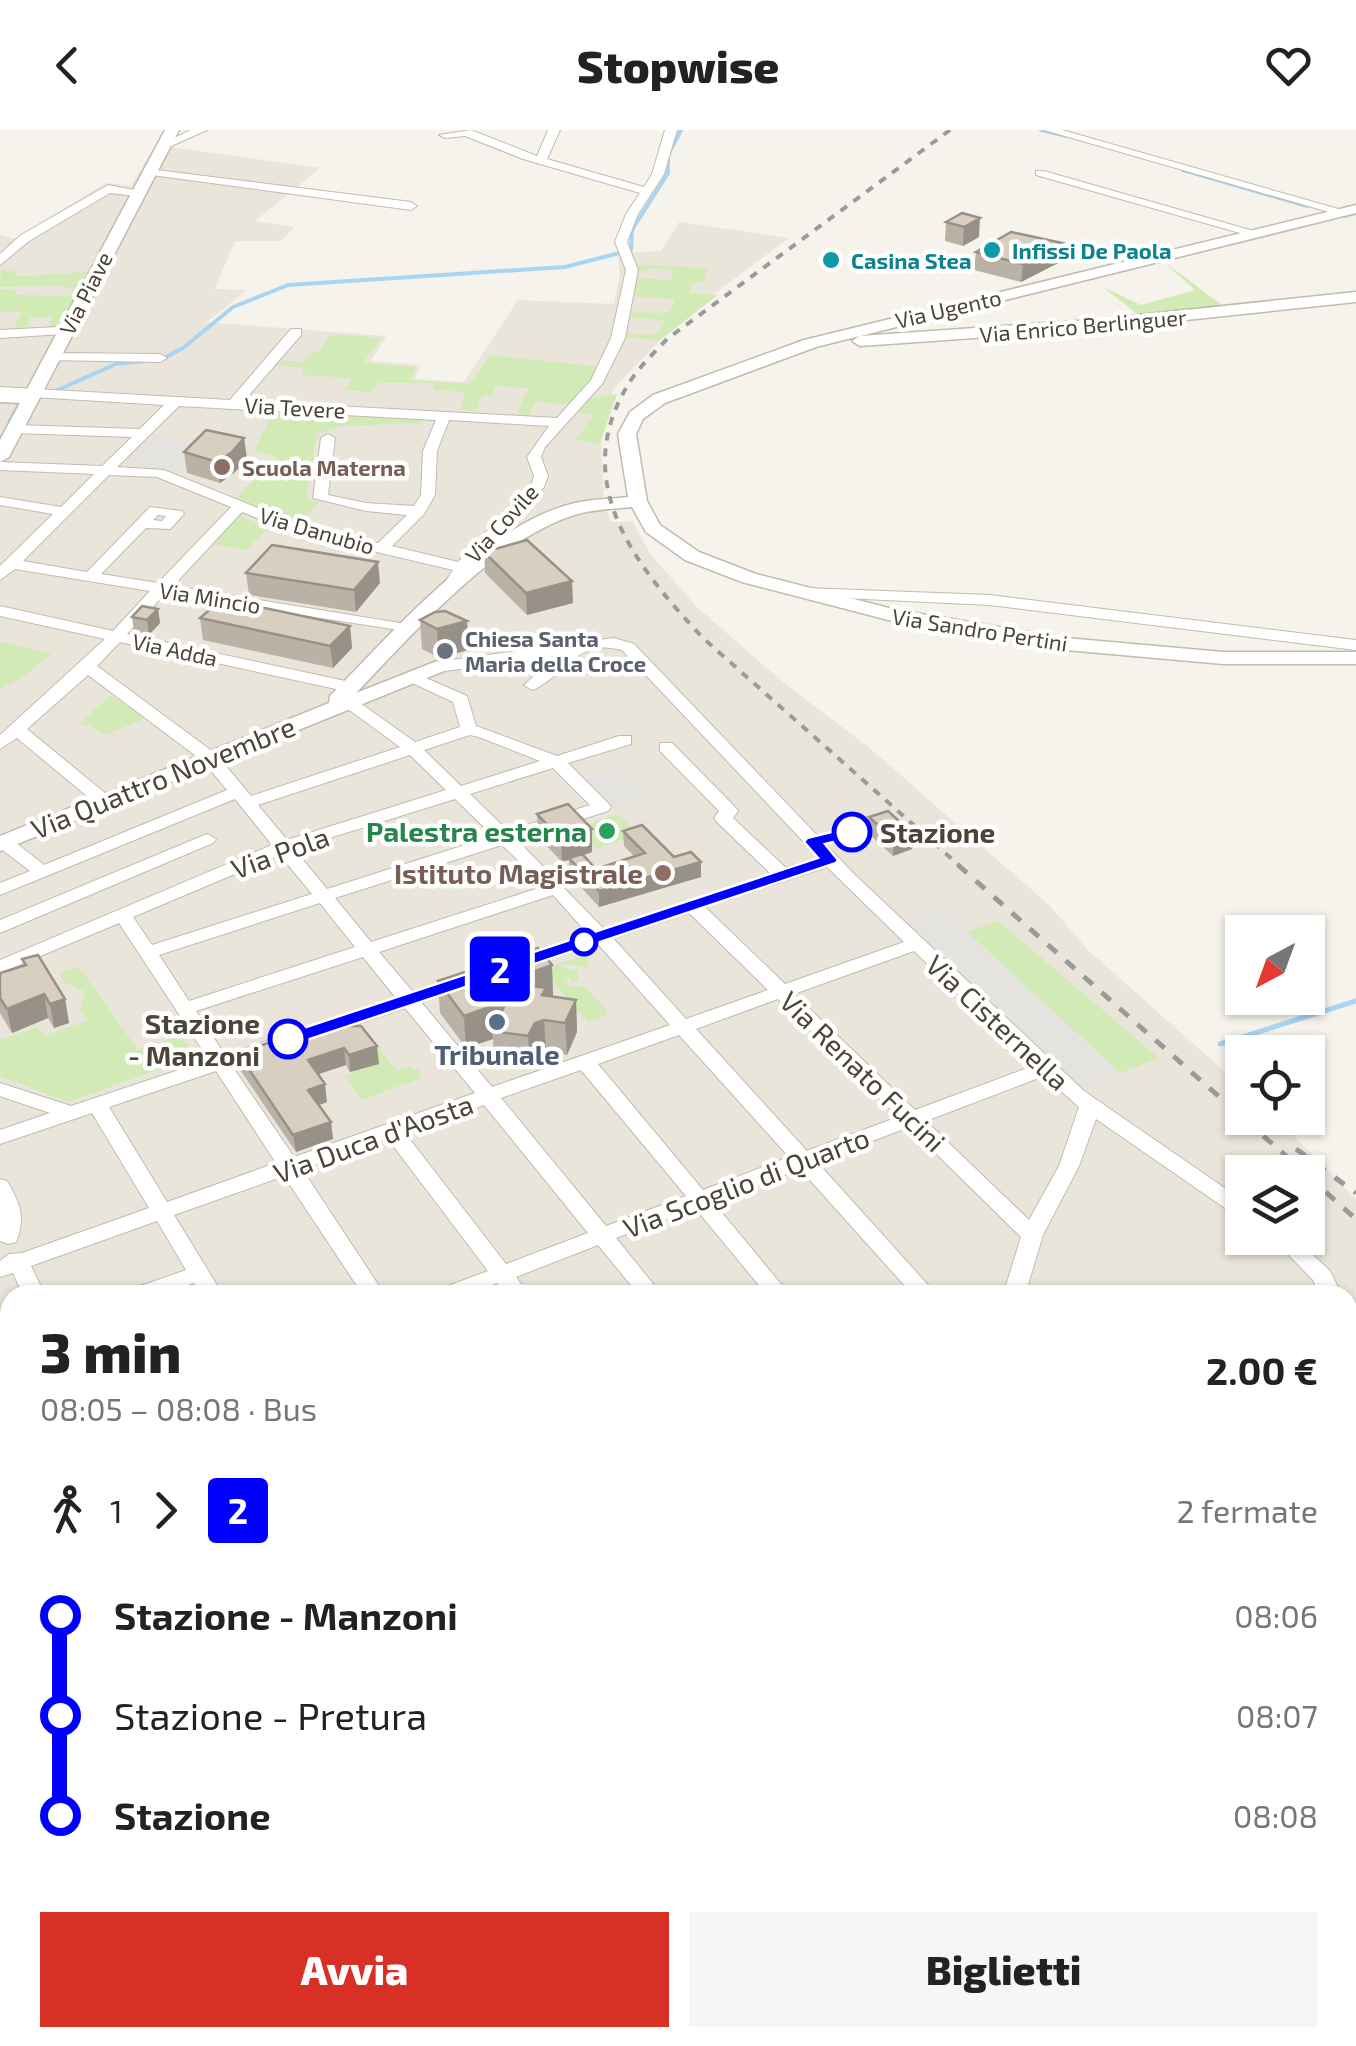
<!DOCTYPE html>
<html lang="it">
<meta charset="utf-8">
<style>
:root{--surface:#fff;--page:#f6f6f6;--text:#222;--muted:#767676;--accent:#d93025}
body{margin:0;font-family:"Exo 2",sans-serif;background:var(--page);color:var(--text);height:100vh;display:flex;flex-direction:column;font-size:38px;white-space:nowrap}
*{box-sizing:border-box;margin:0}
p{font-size:32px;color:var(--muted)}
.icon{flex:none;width:55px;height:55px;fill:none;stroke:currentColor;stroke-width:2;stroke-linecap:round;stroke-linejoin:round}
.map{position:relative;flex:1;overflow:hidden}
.details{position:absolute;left:0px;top:1155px;width:1358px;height:762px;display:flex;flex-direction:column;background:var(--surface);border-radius:30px 30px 0 0;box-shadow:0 2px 8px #0004}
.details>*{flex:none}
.badge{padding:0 20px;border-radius:8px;font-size:35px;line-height:65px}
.needle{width:65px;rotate:221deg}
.controls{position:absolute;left:1225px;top:785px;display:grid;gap:20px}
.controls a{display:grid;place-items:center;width:100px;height:100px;border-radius:0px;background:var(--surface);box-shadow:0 2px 8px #0004;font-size:50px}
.map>.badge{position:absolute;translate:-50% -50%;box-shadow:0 0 0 5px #fff}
.legs{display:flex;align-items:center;gap:15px;height:110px;padding:0 40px;font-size:32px}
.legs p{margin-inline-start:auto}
.summary{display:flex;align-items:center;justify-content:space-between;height:170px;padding:0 40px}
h1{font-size:55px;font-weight:800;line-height:75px}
.primary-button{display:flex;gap:20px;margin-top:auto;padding:20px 40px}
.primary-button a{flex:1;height:115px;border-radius:0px;background:var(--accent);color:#fff;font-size:40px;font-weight:800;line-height:115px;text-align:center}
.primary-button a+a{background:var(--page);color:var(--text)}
ul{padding:0 40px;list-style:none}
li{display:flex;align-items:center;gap:35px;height:100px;font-size:38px}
li i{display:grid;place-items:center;width:15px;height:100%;margin:0 12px;background:currentColor}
li i::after{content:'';width:25px;height:25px;margin:-12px;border:8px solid;border-radius:50%;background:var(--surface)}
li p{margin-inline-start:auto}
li:first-child i{background:linear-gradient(#0000 50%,currentColor 0)}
li:last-child i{background:linear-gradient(currentColor 50%,#0000 0)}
header{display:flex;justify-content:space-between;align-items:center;height:130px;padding:0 40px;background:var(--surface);font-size:45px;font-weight:800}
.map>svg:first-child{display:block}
.residential{fill:#eae5da;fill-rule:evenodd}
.green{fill:#d2eab5}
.parking{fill:#e5e3e0}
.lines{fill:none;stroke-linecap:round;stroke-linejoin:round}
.stream-far1{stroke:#a9d4f2;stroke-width:4}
.stream{stroke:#a9d4f2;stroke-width:5}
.minor-casing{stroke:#c2bbae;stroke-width:2}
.tertiary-casing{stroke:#c2bbae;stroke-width:3}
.minor{fill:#fff;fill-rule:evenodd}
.tertiary{fill:#fff;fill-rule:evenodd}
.rail-far1{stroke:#9a9a9a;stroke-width:4;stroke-dasharray:8 8;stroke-linecap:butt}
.rail{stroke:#9a9a9a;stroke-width:5;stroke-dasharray:12 12;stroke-linecap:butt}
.wall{fill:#bab2a6}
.shaded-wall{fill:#979187}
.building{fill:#d8cfc1;stroke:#979187;stroke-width:2.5}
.line-1{fill:#00f;stroke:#fff;stroke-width:2.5}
.culture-dot{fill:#0f9aa8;stroke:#fff;stroke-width:4}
.education-dot{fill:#8d6e63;stroke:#fff;stroke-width:4}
.worship-dot{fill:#6b7280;stroke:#fff;stroke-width:4}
.leisure-dot{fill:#2e9e5b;stroke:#fff;stroke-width:4}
.stop-1-dot{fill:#fff;stroke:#00f;stroke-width:5}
.service-dot{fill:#5c6f8a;stroke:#fff;stroke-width:4}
.labels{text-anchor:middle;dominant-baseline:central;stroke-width:9;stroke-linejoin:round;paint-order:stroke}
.far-culture-label{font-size:22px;font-weight:bold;fill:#0d838f;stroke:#fff;text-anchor:start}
.far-street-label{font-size:22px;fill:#4b4439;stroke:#fff}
.far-education-label{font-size:22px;font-weight:bold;fill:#785e54;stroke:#fff;text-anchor:start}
.far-worship-label{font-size:22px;font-weight:bold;fill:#5b616d;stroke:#fff;text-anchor:start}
.street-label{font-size:28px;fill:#4b4439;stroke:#fff}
.leisure-label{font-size:28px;font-weight:bold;fill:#27864d;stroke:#fff;text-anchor:end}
.stop-label{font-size:28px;font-weight:bold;fill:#4b4439;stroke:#fff;text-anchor:start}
.education-label{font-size:28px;font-weight:bold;fill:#785e54;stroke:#fff;text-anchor:end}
.service-label{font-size:28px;font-weight:bold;fill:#4e5e75;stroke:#fff}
</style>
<header><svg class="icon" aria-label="back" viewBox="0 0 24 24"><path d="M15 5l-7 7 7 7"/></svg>Stopwise<svg class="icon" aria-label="heart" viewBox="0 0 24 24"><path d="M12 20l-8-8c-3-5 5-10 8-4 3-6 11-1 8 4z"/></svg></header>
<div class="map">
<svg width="1356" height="1916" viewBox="0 0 1356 1916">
<rect width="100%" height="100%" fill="#f6f3ec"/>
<path class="residential" d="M155,15L320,38L255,91L294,97L281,111H235L215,159L247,160L207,192L386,206L371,231L420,235L415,249L464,252L518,170L614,174L620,143L617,123L661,121L679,92L789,108L682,188L615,257L605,278L601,310L604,372L611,392L632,391L651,425L698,478L783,552L872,620L1049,775L1088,820L1242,957V988H1276L1356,1069V1916H0V105L15,109L106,53L131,56ZM1242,1042H1308V1108H1242ZM10,1165H1348V1908H10Z"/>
<path class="green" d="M1163,131L1226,178L1140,186L1103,157L1141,175L1195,160Z
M637,135L707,138L705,152H692L690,163L718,165L660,210L621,207L625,203L655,205L665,191L627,187L631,169V182L669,183L676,169L631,166L634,148L671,150L674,140L652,138L636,143Z
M1,140L14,141L16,146C42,147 64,141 90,143L80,162L59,156L0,157Z
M0,159H15L16,165L77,166L61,199L48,198L52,188L31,187L24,199L13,200L21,182H0Z
M331,204L381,208L363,233L416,237L410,250L470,254L490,225L600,237L587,258L566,275L537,271L528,285L517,283L528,258L496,256L492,266H482L477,281L460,280L465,262L432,260L435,253H378L371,262L345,260L352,248L301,245L305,238L274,235L279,230L302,232L311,222L318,223Z
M617,264L600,314L576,310L593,285L575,282L591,268Z
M273,280L425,286L422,293L341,296L317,304L306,368L319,373L297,393L236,368L276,327L255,321Z
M240,386L268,397L247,420L210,414Z
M0,512L52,523L23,547L0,559Z
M111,565L144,589L105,605L89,595L79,594Z
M618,684L639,704L596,719L575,698Z
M998,791L1159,928L1120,943L967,802Z
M591,823L587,830L589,837L564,834L559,837L577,840L579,851L571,852L570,847L565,851L572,857L584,856L610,884L588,892L542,840Z
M79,837L138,920L181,905L196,926L68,972L0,946V910L38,897L45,905L88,891L80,878L85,862L64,852L59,843Z
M377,916L397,941L411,936L413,940L418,939L421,948L362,970L345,945L378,934L368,919Z"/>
<path class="parking" d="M153,304L199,312L172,341L123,334Z
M621,638L651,668L614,680L584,650Z
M941,777L967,802L1120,943L1081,958L904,790Z"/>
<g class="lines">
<path class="stream-far1" d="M1041,0L1067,6
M1183,40L1307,76
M1344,86L1356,83
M162,229L183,218L233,177L288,155L565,137L631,120L632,100L668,43V25L681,0
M53,262L116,234L146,231
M10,291L19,274"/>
<path class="stream" d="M1220,914L1356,871"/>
<defs>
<path id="minor" d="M191,0H207L169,17L159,15Z
M471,0L537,26L548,0H560L547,29L644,57L652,44L665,0H677L664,44L638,84L627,112L638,140L625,208L602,254L545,317L541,327L548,346L544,357L473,432L479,439L476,442L467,443L459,454L454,456L446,451L453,440L292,402L242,382L173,456L406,494L412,496V502L165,464L127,504L350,552L358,557L356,560L350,562L120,512L97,536L216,624L251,666L400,617L341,574V568H353L415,612L460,597L453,572L406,550L404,547L412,542L467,566L476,596L557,626L619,606H631V614L568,633L608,673L611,677L608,681L517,710L604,799L771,744L717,692L714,688L719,681L660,621V613H672L735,677L738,681L733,688L786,738L819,728L622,520C576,507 566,546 532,560L524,555L556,526L437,542L429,537L437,532L614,508L634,514L853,743L1084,961L1242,1070V1087L1235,1085L1096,989L1079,1036L1043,1105L1025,1165H1003L1021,1107L909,997L817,1032L937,1165H913L800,1039L713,1072L790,1165H767L695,1078L616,1108L662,1165H639L598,1115L516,1147L529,1165H506L497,1153L467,1165H434L437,1160L488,1141L388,1009L302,1039L385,1165H363L284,1046L174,1085L223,1165H201L194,1153L160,1165H126L129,1160L186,1140L157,1091L31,1136L45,1165H23L13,1143L0,1147V1131L9,1124L22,1123L149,1078L92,983L0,1014V1000L50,983L0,966V953L71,976L209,930L119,793L0,843V830L272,715L235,669L0,765V753L30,741L0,718V708H10L44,735L227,660L204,632L88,545L27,599L111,668L114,672L111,676H99L17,608L0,619V605L105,509L0,486V476L113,501L150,461L15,439L0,450V436L53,384L0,375V367L61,377L94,344L0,340V332L102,336L132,307L15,303L8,299L15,295L140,299L164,275L0,265V257L230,270L291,199H301V205L244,271L557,288L591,250L611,208L626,140L615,112L626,84L640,63L523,29L465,6L445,8L439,5ZM179,276L436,290L423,321L421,365L414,376L366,373L328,365L335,308L328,304L321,308L313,368L366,381L407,385L378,413L302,396L164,340L117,337ZM449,290L549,296L527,327L534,346L532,353L458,432L392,416L424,384L435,365L437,321ZM109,345L157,347L231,377L158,453L101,444L146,398L170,399L184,384L182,381L150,377L87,442L23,431ZM158,385L166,386L162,391L153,390ZM470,605L479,607L540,631L461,656L424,620ZM410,625L446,660L287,710L258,675ZM553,638L590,675L508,701L470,664ZM455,669L493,706L327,759L294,719ZM502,715L545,756L371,812L335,768ZM280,725L312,764L152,815L133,787ZM827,737L904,812L785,854L705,777ZM553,765L588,804L512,829L510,833L512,837H526L597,813L670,895L492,957L421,872L469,856L472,852L469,848H455L413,862L379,822ZM320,773L355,817L189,871L159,825ZM689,783L768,860L686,889L613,808ZM914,821L1033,936L915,980L794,864ZM363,827L396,868L225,925L196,881ZM778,869L898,987L807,1021L696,899ZM405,878L475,963L294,1027L232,936ZM679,905L789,1027L703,1060L598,934ZM581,940L686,1066L606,1096L501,968ZM216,941L276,1033L167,1072L109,977ZM1044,946L1079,977L1059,1036L1029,1090L926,991ZM484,975L588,1103L506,1134L405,1003Z
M1044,0H1062L1349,82L1339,85Z
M148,39L411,72L417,76L411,80L144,44V40Z
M1036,41H1044L1264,104L1254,107L1036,45Z
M108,55L143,62L137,66L110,63L29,111L0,135V124L21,105Z
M58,197L65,201L63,204L0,208V200Z
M51,223L160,224L167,228L160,232L46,230V224Z
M806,458L990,465L1356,510V520L990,475L801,466L798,463Z
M207,704L216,709L213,713L0,803V790Z
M0,1049L7,1051C20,1073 26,1088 16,1112L8,1114L0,1111Z
M1272,1108H1295L1330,1141L1342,1165H1320L1313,1150Z
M1348,1199L1356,1202V1246L1348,1243Z
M10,1228V1244L0,1245V1229Z
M10,1323V1342L0,1345V1326Z
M1356,1350V1369L1348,1371V1353Z
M0,1364H10V1382H0Z
M0,1390L10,1395V1427L0,1422Z
M1348,1654L1356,1656V1678L1348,1676Z
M0,1778H10V1802H0Z
M73,1908H101V1916H73Z
M259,1908H287V1916H259Z
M462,1908H490L491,1916H463Z
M654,1908H682L684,1916H656Z
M756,1908H830L827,1916H753Z
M837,1908H865L867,1916H839Z
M1012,1908H1040L1043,1916H1015Z
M1206,1908H1235L1238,1916H1209Z"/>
<path id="tertiary" d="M165,0H179L9,327L0,332V310L20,273L0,272V262L25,263Z
M1356,75V83L816,217L665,273L643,289L636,304L647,371L660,395L699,422L756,444L897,480L1066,508L1223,522H1356V534H1223L1066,520L896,492L742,452L685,430L646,402L632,377C615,379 595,379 578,384C497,407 413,504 356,563L437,531L447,537L444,541L0,721V706L329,573L330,566C392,503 487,393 575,373C592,369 611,369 628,367L618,304L630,282L653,265L804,210Z
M1356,162V172L1091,200L860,216L852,211L860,206L1091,190Z
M1356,1371V1397L1348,1400V1373Z
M1348,1410L1356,1413V1460L1348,1463Z
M10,1575V1601L0,1602V1576Z
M1274,1908H1310V1916H1274Z"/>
</defs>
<use href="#minor" class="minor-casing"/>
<use href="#tertiary" class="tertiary-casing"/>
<use href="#minor" class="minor"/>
<use href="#tertiary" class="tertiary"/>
<path class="rail-far1" d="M950,0L667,209C655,222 641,235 631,250C566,350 635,436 704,509L961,737"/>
<path class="rail" d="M958,735L1304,1042
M1296,1019L1356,1063
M1308,1046L1356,1089"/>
</g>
<path class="wall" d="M962,83L979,107L963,116L945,111L946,92Z
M976,122L1060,132L1021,152L974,140Z
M244,308L247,329L235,342L220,353L187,343L184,322Z
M484,422L573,473L527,485L485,443Z
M246,443L380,453L356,482L249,465Z
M142,476L158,479L160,493L149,505L134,502L132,487Z
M200,488L350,496L352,518L333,538L203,510Z
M420,490L467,491L468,520L439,528L422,519Z
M537,684L592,722L584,725L596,739L634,726L624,716L623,701L674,727L701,732V747L599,777L569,744V730L562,732L538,707Z
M869,687L913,704L912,719L893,726L868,703Z
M22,829L65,869L69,893L54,898L48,888L12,903L0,883V843L24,836Z
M552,835L553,867L576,870L577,902L567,925L546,922L536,925L530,938L494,933L493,909L466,918L440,883L438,851Z
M342,896L379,934L350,942L346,935L318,944L327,972L319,975L331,992L333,1009L296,1022L241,941L238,923L309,909Z"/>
<path class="shaded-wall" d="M980,88L979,107L963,116L964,97Z
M1062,113L1060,132L1021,152L1023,134Z
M244,308L247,329L235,342L220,353L217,332Z
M378,432L380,453L356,482L354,460Z
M572,451L573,473L527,485L526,463Z
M158,479L160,493L149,505L147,490Z
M467,491L468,520L439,528L437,499Z
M350,496L352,518L333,538L330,516Z
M592,699V722L562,732L561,709Z
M913,704L912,719L893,726L894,710Z
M701,732V747L599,777V761Z
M552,835L553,867L544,890L546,922L536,925L530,938L528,906L492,901L493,909L466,918L464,886L505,852Z
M44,864L48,888L12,903L7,879Z
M65,869L69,893L54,898L50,874Z
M576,870L577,902L567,925L565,893Z
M377,916L379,934L350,942L349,925Z
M344,918L346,935L310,947L308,930Z
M325,954L327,972L311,978L308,960Z
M331,992L333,1009L296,1022L293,1005Z"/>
<path class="building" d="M962,83L980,88L964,97L946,92Z
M1011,102L1062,113L1023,134L976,122Z
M206,300L244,308L232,322L217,332L184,322Z
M527,410L572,451L526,463L484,422Z
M272,415L378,432L354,460L246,443Z
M222,469L350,496L330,516L200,488Z
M142,476L158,479L147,490L132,487Z
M445,481L467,491L437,499L420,490L435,482Z
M568,674L592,699L561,709L537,684Z
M888,681L913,704L894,710L869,687Z
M642,695L674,727L691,722L701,732L599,761L569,728L582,724L596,739L645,723L623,701Z
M538,818L552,835L505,852L546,858L542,865L576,870L565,893L544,890L535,893L528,906L492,901L507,871L464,886L438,851Z
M38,825L65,869L50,874L44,864L7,879L0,868V843L26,835L22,829Z
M342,896H361L377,916L349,925L344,918L308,930L325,954L308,960L331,992L293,1005L238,923L303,901L309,909Z"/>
<path class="line-1" d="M852,697L858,699V706L825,714L838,730L836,733L295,914H282L279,909L282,905L818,728L804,712L807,708Z"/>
<g class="culture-dot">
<circle cx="992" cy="120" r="10"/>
<circle cx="831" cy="130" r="10"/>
</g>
<g class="education-dot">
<circle cx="222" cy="337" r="10"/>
<circle cx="663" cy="743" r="10"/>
</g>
<circle class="worship-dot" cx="445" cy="521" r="10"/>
<circle class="leisure-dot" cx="607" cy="701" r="10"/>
<g class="stop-1-dot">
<circle cx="852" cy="702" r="18"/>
<circle cx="584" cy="812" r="12"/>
<circle cx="288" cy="909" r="18"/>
</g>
<circle class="service-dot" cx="497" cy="892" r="10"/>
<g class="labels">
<g class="far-culture-label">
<text x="1012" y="120">Infissi De Paola</text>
<text x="851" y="130">Casina Stea</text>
</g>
<g class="far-street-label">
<text transform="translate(85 163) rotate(-63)">Via Piave</text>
<text transform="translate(948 178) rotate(-13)">Via Ugento</text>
<text transform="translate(1083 195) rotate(-5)">Via Enrico Berlinguer</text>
<text transform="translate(295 277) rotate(3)">Via Tevere</text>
<text transform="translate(501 393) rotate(-48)">Via Covile</text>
<text transform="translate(317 400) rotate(16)">Via Danubio</text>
<text transform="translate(210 467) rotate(9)">Via Mincio</text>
<text transform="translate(980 499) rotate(9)">Via Sandro Pertini</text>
<text transform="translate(175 519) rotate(12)">Via Adda</text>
</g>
<g class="far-education-label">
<text x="242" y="337">Scuola Materna</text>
</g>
<g class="far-worship-label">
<text x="465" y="508">Chiesa Santa<tspan x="465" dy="25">Maria della Croce</tspan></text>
</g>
<g class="street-label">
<text transform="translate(163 647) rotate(-22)">Via Quattro Novembre</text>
<text transform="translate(280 722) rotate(-20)">Via Pola</text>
<text transform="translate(998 892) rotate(43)">Via Cisternella</text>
<text transform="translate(863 941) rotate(44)">Via Renato Fucini</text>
<text transform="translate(373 1008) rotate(-20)">Via Duca d'Aosta</text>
<text transform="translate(746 1052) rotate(-21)">Via Scoglio di Quarto</text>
</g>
<g class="leisure-label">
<text x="587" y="701">Palestra esterna</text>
</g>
<g class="stop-label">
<text x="880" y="702">Stazione</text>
<text x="260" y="893" text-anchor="end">Stazione<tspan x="260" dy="32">- Manzoni</tspan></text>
</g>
<g class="education-label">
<text x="643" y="743">Istituto Magistrale</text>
</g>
<g class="service-label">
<text x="497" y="924">Tribunale</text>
</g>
</g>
</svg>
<div class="controls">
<a><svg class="needle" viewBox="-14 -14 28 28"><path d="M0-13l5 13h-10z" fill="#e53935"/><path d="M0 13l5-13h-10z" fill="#767676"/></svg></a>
<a><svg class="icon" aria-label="locate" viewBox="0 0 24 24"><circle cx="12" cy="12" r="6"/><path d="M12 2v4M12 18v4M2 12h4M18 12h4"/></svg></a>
<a><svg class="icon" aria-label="layers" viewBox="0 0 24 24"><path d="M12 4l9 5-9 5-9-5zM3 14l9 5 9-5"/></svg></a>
</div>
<b class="badge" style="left:500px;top:839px;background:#00f;color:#fff">2</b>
<section class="details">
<div class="summary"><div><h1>3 min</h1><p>08:05 – 08:08 · Bus</p></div><b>2.00 €</b></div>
<div class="legs"><svg class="icon" aria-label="walk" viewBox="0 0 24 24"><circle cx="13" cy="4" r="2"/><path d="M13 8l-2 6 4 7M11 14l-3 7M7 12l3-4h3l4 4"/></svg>1<svg class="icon" aria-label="forward" viewBox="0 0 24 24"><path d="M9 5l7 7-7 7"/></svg><b class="badge" style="background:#00f;color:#fff">2</b><p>2 fermate</p></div>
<ul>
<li><i style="color:#00f"></i><b>Stazione - Manzoni</b><p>08:06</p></li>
<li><i style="color:#00f"></i><span>Stazione - Pretura</span><p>08:07</p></li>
<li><i style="color:#00f"></i><b>Stazione</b><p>08:08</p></li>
</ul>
<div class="primary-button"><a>Avvia</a><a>Biglietti</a></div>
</section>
</div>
